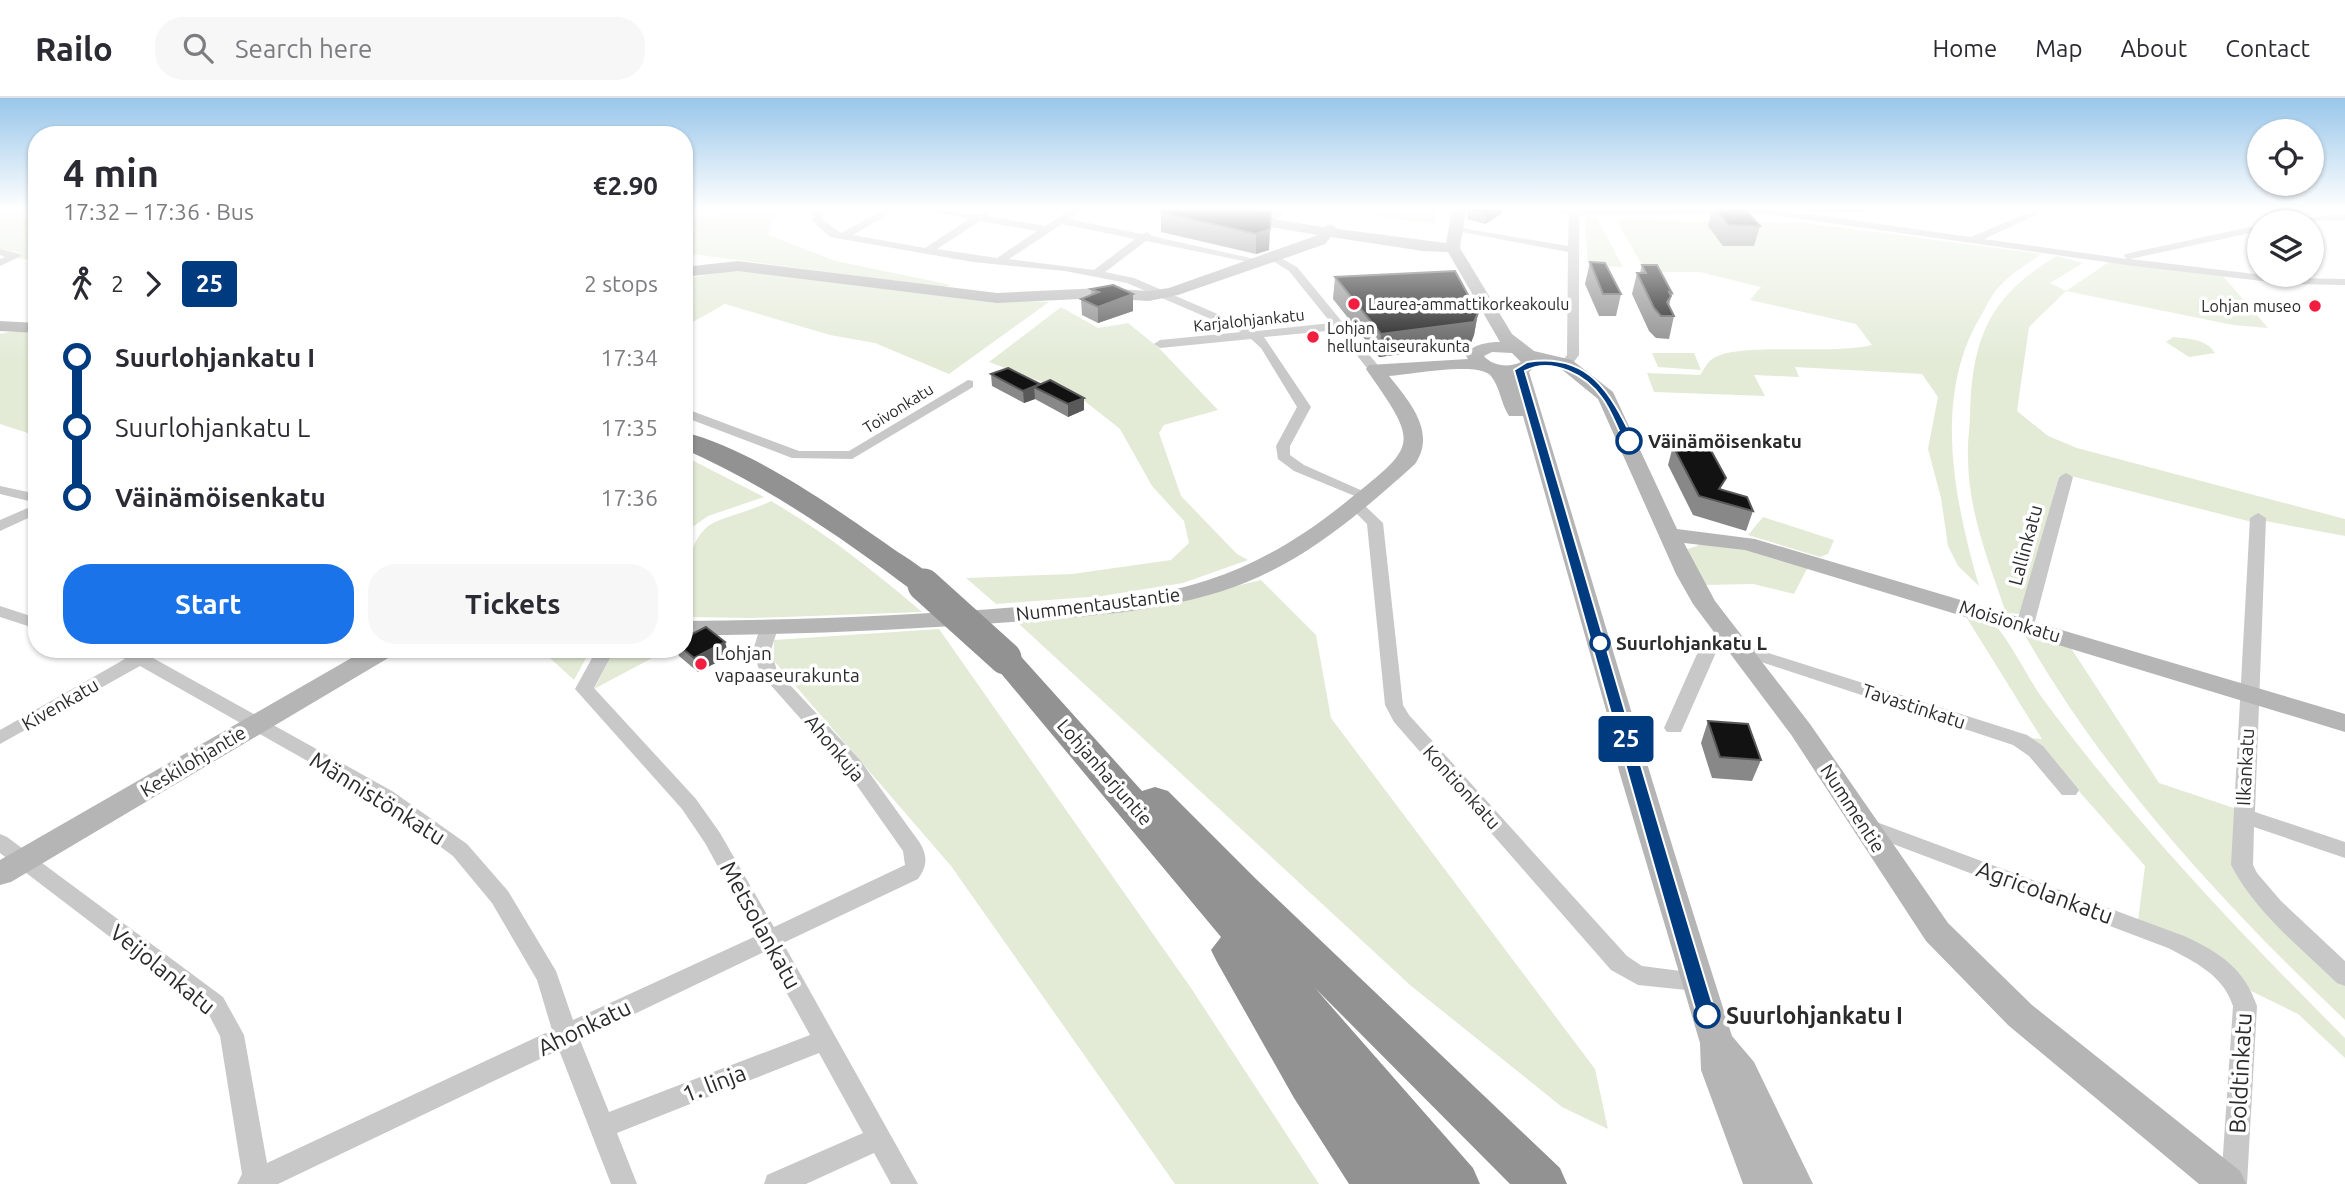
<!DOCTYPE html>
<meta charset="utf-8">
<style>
:root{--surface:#fff;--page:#f7f7f7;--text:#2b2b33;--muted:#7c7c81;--line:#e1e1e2;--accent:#1a73e8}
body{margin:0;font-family:Ubuntu,sans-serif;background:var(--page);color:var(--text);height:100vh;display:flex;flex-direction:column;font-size:26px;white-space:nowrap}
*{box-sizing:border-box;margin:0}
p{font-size:23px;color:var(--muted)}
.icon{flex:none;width:38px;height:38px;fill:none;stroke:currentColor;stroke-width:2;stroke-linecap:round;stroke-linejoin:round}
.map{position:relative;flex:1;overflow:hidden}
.side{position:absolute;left:28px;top:28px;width:665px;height:532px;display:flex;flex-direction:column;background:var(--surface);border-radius:28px;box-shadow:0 2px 5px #0004}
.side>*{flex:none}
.badge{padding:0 14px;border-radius:5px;font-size:24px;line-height:46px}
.tools{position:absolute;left:2247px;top:21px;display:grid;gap:14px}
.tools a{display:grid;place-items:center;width:77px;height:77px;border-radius:50%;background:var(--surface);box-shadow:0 2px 5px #0004;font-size:35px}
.map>.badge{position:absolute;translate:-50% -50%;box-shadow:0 0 0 4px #fff}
.legs{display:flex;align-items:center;gap:10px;height:77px;padding:0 35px;font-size:23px}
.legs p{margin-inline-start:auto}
.head{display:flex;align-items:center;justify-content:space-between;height:119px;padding:0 35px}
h1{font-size:38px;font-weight:600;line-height:52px}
.action{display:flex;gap:14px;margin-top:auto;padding:14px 35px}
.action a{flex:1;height:80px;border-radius:28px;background:var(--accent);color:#fff;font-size:28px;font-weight:600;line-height:80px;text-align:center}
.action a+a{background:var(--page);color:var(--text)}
ul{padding:0 35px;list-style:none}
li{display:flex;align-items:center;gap:24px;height:70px;font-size:26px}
li i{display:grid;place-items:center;width:10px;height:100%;margin:0 9px;background:currentColor}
li i::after{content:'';width:18px;height:18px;margin:-9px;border:5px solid;border-radius:50%;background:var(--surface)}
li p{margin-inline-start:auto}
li:first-child i{background:linear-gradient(#0000 50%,currentColor 0)}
li:last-child i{background:linear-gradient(currentColor 50%,#0000 0)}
header{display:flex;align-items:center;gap:42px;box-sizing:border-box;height:98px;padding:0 35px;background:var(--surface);border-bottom:2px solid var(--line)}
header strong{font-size:33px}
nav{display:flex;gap:38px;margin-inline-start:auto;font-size:24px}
.search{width:490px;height:63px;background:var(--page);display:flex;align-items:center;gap:18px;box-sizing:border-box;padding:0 24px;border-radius:28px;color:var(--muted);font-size:26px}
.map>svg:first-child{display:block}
.green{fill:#e3ebd7}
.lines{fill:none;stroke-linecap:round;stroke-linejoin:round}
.street{fill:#c8c8c8;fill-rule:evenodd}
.secondary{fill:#b5b5b5;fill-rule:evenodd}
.highway{fill:#929292;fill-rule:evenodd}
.highway-bridge{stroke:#929292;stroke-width:33}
.wall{fill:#888}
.shaded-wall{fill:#595959}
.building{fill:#121212;stroke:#595959;stroke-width:2}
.line-1{fill:#003b80;stroke:#fff;stroke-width:2}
.poi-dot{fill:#f31d3f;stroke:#fff;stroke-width:2.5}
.stop-1-dot{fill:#fff;stroke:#003b80;stroke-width:3.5}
.labels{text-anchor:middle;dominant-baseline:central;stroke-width:7;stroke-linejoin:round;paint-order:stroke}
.far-poi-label{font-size:16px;fill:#2b2b2b;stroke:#fff;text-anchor:start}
.far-street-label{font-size:16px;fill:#2b2b2b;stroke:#fff}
.stop-label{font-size:19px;font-weight:bold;fill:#2b2b2b;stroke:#fff;text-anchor:start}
.street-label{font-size:19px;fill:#2b2b2b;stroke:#fff}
.poi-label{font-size:19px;fill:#2b2b2b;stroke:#fff;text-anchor:start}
.near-street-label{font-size:23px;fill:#2b2b2b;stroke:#fff}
.near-stop-label{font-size:23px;font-weight:bold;fill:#2b2b2b;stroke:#fff;text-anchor:start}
</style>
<header>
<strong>Railo</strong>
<div class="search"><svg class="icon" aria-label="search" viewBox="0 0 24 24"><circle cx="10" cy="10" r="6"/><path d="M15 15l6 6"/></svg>Search here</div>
<nav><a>Home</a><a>Map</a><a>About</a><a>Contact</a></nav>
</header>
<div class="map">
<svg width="2345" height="1086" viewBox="0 0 2345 1086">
<rect width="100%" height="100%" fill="#fff"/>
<path class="green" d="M0,111H37V163L17,160L21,157L19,154L0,151Z
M776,111L768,137L836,163L951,187L945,189L684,155V120Z
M1354,111H1438L1434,126L1350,114Z
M1585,119H1596L1623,169L1588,168Z
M1626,121L1806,125L2041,156C2028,166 2010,176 1999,189C1992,196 1987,207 1982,216C1932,297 1954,401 1979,488L1958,468L1948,448L1941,400L1928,351L1938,299L1922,276L1795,269L1799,279L1754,277L1765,298L1654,294L1647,275L1700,277C1704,271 1708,263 1714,260C1738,244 1834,257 1872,247L1856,226L1750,202L1761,189L1700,174H1646L1617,123Z
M2057,158L2083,165L2050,185L2066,193L2109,164L2223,178L2268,230L2233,227L2066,193L2029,229L2017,313L2048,338L2077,350L2345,421V438L2265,423L2252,424L2071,378H2059L2022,516L2006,515C1989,465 1968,413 1968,359C1967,345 1970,331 1970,317C1972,240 1989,198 2057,158Z
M735,172L1026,203L1049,204L949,276L875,245L830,237L725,206L684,229V181Z
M1061,209L1098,230L1128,225L1159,250L1218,312L1164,327L1159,335L1181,398L1237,456L1248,462L1183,485L1102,498L996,506L966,480L1072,476L1171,462L1189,445L1184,423L1152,388L1120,331L1077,297L989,264Z
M9,234H37V338L0,326V236Z
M2173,239C2189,241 2205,240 2215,255L2189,259L2166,244Z
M1652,255H1694L1701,272L1658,269Z
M684,358L764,399L708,418L691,430L684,455Z
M771,403C826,435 874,473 922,514L753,520L684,519C684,491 685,437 715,424C734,416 753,412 771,403Z
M1763,419L1834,442L1828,456L1820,459L1748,437Z
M1702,446L1728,447L1809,467L1794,496L1753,486L1703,487L1685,452Z
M1261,482L1316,537L1331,620L1595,971L1608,1031L1562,1009L1410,887L1017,524L1148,509Z
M1963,514C1973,518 1984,521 1993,526C2004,532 2032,587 2043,601C2134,724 2237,832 2345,940V960L2298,916L2251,893L2232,870L2138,823L2145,768L2032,640L2042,641Z
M939,531L1191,890L1319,1086H1175L951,768L774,563V542Z
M2022,532L2069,547L2159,685L2234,710L2235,770L2345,884V922C2224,807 2104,678 2022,532Z
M540,551H591L574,582Z
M615,551H669L594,591Z"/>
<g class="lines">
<path class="street" d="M813,111H823V122L841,135L885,111H897L853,137L925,150L969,121L923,111L977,116L988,114V118L1045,128L1071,111H1082L1069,121L1142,136L1147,134L1152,138L1268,164L1263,167L1146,143L1105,174L1134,180L1257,233L1331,225L1289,173L1268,160L1277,158L1297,169L1381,271L1370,274L1337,232L1264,239L1311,309L1290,348V357L1304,367L1374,398L1372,401H1362L1294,373L1278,361L1276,348L1297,309L1261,250L1251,241L1160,250L1154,246L1160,242L1241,234L1127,185L1065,173L973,164L830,139L813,123ZM980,123L1037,133L997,160L937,151ZM1062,126L1135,141L1094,172L1009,161Z
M1278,111H1289L1270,126H1262V122Z
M1535,111H1772L1971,139L2036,111H2049L1984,141L2127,161L2124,158L2125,156L2259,127V133L2130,161L2289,180L2345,181V187L2289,186L2134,168L1766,116L1579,117V257L1570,269L1566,270L1560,266L1567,257L1568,154L1451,132L1456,129L1568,148L1569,116Z
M2345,116V122L2288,124L2293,121Z
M0,151L20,156L21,158L0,168V161L5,159L0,157Z
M968,282L973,283V289L852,361L792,360L684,319V310L799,353H849Z
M2066,375L2073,379L2034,527L2031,531H2019L2016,527L2059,379Z
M0,388L37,396V405L0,396Z
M1356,402L1361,404L1383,425L1403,607L1409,617L1627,858L1642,868L1704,876L1708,883L1704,890L1696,893L1638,887L1611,872L1394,624L1385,607L1367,426L1348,407Z
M37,406V416L0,433V422Z
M2258,415L2266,420L2255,714L2345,744V760L2254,729L2253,767L2257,775L2281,803L2345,863V888L2337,885C2299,848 2256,815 2231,767L2250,420Z
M0,508L37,520V531L0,519Z
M769,525L778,530L771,552L777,573L860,662L920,745C928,759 927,768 918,781L783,845L918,1086H891L874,1055L806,1086H764L767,1077L863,1035L819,955L617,1035L637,1086H611L559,952L278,1086H237L242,1076L220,938L207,913L0,755V736L7,739L223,899L244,937L267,1065L552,932L537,882L492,805L453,758L378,703L140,568L0,646V632L125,561L107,555L104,551L138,553L165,551L153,560L392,693L467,746L508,793L556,873L573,922L756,838L705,745L682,711L575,591L597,551H615L594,590L696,701L720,735L774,829L905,767L903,753L846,672L760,575L753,552L760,530ZM764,854L810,937L609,1014L580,942Z
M1730,535L1739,540L1736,544L1718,550L1681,634H1667L1664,630L1701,547L1712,537Z
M1740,546L2027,637L2043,648L2079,692L2076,697H2062L2029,658L2013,647L1734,555L1731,551Z
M1863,719L2184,838C2219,854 2244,870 2257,908L2247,1086H2221L2233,908C2223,877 2195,864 2168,850L1856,732L1853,727L1856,722Z"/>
<path class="secondary" d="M1177,111H1209L1324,129L1331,126L1338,131L1446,145L1451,117L1456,111H1470L1465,118L1460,150L1512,236L1534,253L1572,262L1613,294L1677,431L1755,441L2345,616V634L1745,452L1684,445L1715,503L1810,626L1948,825L2032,907L2240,1073L2246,1086H2199L2008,927L1926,843L1792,638L1693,506L1676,476L1598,301L1560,270L1539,265L1529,274C1596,495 1661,717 1732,938L1754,964L1813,1086H1743L1701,972L1700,945L1619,673L1606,612L1523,318H1509C1501,306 1500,289 1491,278C1478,263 1410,277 1389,278C1409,303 1437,334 1415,366C1364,412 1311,458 1247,484C1173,514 1091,518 1012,524C903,532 794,537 684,537V523C796,522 907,518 1019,509C1081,505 1148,502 1208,482C1258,466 1304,438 1346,404C1418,346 1420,348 1366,271L1369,267L1468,261L1465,256C1474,246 1488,244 1500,244L1448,154L1423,153L1331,139L1325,146L1291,158L1178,197L1149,203L1101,200L997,205L738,173L684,179V169L738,163L997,195L1101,190L1149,193L1169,190L1318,137L1184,115ZM1492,254L1512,255L1521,264C1509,270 1492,268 1484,258Z
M0,223L37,225V235L0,233Z
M367,551H398L395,556L11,784L0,787V762Z"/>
<path class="highway" d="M684,334C752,351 835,410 892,450C908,461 928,472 939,487L935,493L924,496L913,493C841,439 767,388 684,351Z
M1005,550L1016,553L1142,693L1155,689L1168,693L1256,781L1560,1070L1567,1086H1510L1315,890L1473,1070L1480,1086H1349L1294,1000L1217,864L1211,852L1221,839L994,567L989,560L994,553Z"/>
<path class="highway-bridge" d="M924,487L1005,560"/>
</g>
<path class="wall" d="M1266,111L1269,152L1256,156L1161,134V114Z
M1469,111H1502L1501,116L1485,126L1467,121Z
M1712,111H1745L1760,128L1754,148H1723L1708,128Z
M1807,111H1864L1863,114L1810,113Z
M1590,164L1621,196L1616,218H1599L1585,186Z
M1642,167L1672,195L1669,208L1674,218L1669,241L1656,240L1649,233L1632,196L1637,175H1640Z
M1335,179L1478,215L1474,237L1470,247L1379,259L1333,201Z
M1091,191L1133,196V213L1098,225L1082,217L1081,201L1091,197Z
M991,276L1040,286L1084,300V312L1068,319L1035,301L1024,305L992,288Z
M1673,348L1722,392L1753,413L1746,433L1693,417L1668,367Z
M677,551H684L729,558L698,574L679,558Z
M1708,623L1761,662L1752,683L1712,680L1701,645Z"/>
<path class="shaded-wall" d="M1495,111H1502L1501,116L1485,126L1487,116Z
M1270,131L1269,152L1256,156V136Z
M1133,196V213L1098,225V209Z
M1478,215L1474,237L1470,247L1379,259L1381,236Z
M1034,289L1035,301L1024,305L1023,293Z
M1084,300V312L1068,319V306Z
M725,544L729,558L698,574L694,560Z"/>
<path class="building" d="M1165,111L1271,112L1270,131L1256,136L1161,114Z
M1469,111H1495L1487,116Z
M1715,111H1745L1760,128L1729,127Z
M1590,164L1605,165L1621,196H1603Z
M1642,167H1657L1672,195L1669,194L1671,198L1667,204L1674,218H1661L1654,210L1637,175H1646Z
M1455,173L1478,215L1474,224L1381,236L1335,179Z
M1113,187L1133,196L1098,209L1081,201L1099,194L1091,191Z
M1008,270L1040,286L1023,293L991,276Z
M1050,282L1084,300L1068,306L1034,289Z
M1673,348L1709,349L1726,380L1719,391L1747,399L1753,413L1699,398Z
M706,529L725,544L694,560L683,551H684V540Z
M1708,623L1748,626L1761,662L1720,659Z"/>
<linearGradient id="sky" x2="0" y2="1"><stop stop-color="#98c6ea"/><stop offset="0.42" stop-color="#fff"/><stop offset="1" stop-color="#fff" stop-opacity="0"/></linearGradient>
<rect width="2345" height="263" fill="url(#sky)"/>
<path class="line-1" d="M1527,264C1589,254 1610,294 1634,343L1625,345C1617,331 1612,313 1602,300C1586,277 1552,259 1525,273C1589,488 1650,703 1716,917L1713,923H1700L1697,917C1634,703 1576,487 1514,272Z"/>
<g class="poi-dot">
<circle cx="1354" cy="206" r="7"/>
<circle cx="2315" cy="208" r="7"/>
<circle cx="1313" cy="239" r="7"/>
<circle cx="701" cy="566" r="7"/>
</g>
<g class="stop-1-dot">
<circle cx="1629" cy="343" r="12"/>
<circle cx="1600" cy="545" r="9"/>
<circle cx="1707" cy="917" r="12"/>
</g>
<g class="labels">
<g class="far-poi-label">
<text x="1368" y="206">Laurea-ammattikorkeakoulu</text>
<text x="2301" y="208" text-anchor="end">Lohjan museo</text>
<text x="1327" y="230">Lohjan<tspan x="1327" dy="18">helluntaiseurakunta</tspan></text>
</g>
<g class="far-street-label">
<text transform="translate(1249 222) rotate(-6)">Karjalohjankatu</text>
<text transform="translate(898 310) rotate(-32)">Toivonkatu</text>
</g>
<g class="stop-label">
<text x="1648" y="343">Väinämöisenkatu</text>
<text x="1616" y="545">Suurlohjankatu L</text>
</g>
<g class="street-label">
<text transform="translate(2025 447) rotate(-75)">Lallinkatu</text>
<text transform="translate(1098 506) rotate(-7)">Nummentaustantie</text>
<text transform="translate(2010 523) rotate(17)">Moisionkatu</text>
<text transform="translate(60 606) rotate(-30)">Kivenkatu</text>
<text transform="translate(1914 608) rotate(18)">Tavastinkatu</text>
<text transform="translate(835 650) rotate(50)">Ahonkuja</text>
<text transform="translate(193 663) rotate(-31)">Keskilohjantie</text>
<text transform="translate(2245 669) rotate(-87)">Ilkankatu</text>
<text transform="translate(1105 674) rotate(49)">Lohjanharjuntie</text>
<text transform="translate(1462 689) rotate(48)">Kontionkatu</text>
<text transform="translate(1853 710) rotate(57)">Nummentie</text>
</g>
<g class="poi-label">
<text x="715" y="555">Lohjan<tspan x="715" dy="22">vapaaseurakunta</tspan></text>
</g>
<g class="near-street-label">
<text transform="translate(378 700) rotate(32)">Männistönkatu</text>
<text transform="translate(2045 794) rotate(20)">Agricolankatu</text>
<text transform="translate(761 827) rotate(61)">Metsolankatu</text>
<text transform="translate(163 871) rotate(39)">Veijolankatu</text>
<text transform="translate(584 929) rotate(-26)">Ahonkatu</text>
<text transform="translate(2240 975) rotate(-87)">Boldtinkatu</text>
<text transform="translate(714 985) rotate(-21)">1. linja</text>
</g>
<g class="near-stop-label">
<text x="1726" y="917">Suurlohjankatu I</text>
</g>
</g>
</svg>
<div class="tools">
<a><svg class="icon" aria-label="locate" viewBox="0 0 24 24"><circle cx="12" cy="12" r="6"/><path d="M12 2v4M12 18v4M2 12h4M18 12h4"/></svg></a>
<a><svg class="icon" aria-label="layers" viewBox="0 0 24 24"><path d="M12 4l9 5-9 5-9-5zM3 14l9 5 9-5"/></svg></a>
</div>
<b class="badge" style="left:1626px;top:641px;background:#003b80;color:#fff">25</b>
<section class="side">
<div class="head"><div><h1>4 min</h1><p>17:32 – 17:36 · Bus</p></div><b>€2.90</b></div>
<div class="legs"><svg class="icon" aria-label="walk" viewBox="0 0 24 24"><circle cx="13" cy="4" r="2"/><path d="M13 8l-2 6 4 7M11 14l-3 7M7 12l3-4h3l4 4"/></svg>2<svg class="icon" aria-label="forward" viewBox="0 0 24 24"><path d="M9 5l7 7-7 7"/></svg><b class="badge" style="background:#003b80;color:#fff">25</b><p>2 stops</p></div>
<ul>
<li><i style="color:#003b80"></i><b>Suurlohjankatu I</b><p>17:34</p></li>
<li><i style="color:#003b80"></i><span>Suurlohjankatu L</span><p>17:35</p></li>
<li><i style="color:#003b80"></i><b>Väinämöisenkatu</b><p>17:36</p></li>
</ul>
<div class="action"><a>Start</a><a>Tickets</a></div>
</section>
</div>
